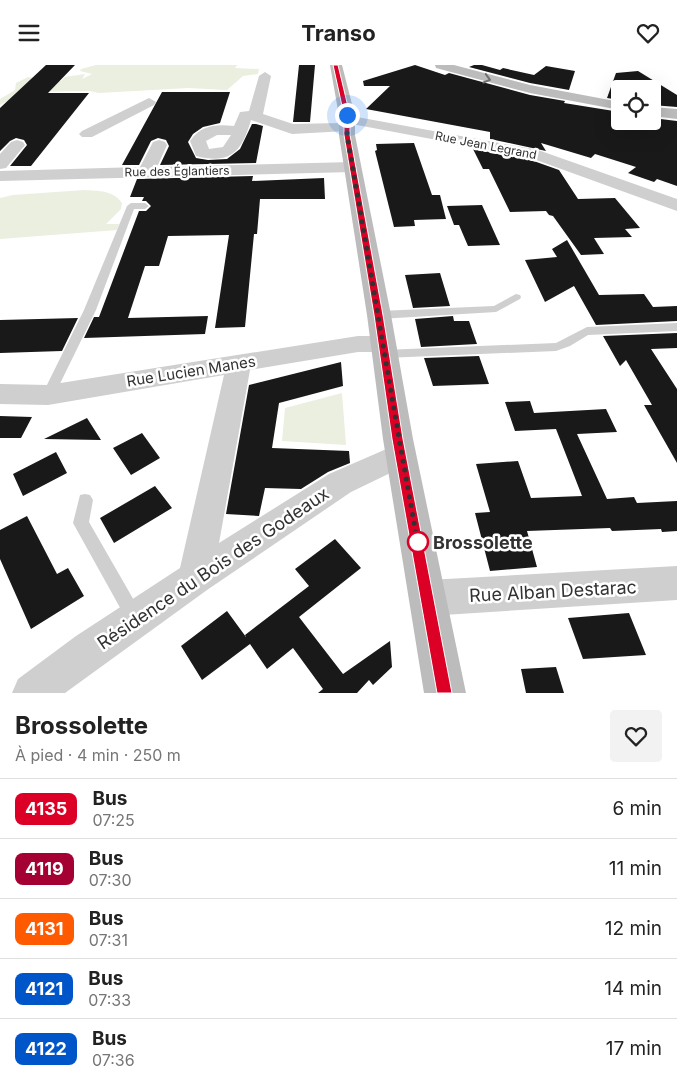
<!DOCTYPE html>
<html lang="fr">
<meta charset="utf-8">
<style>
:root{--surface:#fff;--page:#f2f2f2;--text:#222;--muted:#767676;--line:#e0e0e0}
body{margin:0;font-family:Inter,sans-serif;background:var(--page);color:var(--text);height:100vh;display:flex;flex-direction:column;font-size:19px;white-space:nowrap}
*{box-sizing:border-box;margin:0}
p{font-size:16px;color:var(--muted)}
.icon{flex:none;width:28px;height:28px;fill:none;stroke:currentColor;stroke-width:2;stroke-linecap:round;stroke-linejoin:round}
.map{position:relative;height:628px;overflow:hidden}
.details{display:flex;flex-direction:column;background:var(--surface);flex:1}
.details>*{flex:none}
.badge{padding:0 10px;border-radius:8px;font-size:18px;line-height:32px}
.buttons{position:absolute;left:611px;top:15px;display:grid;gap:10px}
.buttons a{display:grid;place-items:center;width:50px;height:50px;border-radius:5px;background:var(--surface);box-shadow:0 5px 20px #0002;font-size:25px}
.you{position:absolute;width:25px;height:25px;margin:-12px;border:4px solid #fff;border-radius:50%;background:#1a73e8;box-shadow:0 0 0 8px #1a73e833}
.map>.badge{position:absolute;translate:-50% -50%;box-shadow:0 0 0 2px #fff}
.round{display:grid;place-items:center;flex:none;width:52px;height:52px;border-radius:5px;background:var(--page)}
.head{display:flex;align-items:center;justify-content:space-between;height:85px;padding:0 15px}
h1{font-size:24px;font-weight:700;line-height:38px}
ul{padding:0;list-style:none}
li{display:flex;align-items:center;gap:15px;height:60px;padding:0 15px;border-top:1px solid var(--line)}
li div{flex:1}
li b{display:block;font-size:19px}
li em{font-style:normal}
li .badge{min-width:55px;font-weight:700;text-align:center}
header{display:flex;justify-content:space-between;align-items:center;height:65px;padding:0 15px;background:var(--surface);font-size:22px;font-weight:700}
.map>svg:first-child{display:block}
.green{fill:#eaefe0}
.building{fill:#191919}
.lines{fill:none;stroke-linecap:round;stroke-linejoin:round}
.lane{fill:#cfcfcf;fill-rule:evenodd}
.street{fill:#cfcfcf;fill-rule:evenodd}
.secondary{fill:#bcbcbc;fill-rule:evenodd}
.oneway{stroke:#707070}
.line{fill:#dd0026;stroke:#fff}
.walk{stroke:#323232;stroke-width:5;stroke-dasharray:0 9}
.stop-dot{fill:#fff;stroke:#dd0026;stroke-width:2.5}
.labels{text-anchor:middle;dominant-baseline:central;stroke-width:5;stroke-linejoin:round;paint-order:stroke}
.far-street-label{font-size:12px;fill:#323232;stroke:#fff}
.street-label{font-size:15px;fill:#323232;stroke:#fff}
.near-stop-label{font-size:18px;font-weight:bold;fill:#323232;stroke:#fff;text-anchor:start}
.near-street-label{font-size:18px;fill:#323232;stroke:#fff}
</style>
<header><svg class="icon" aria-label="menu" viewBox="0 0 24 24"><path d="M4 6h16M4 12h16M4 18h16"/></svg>Transo<svg class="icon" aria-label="heart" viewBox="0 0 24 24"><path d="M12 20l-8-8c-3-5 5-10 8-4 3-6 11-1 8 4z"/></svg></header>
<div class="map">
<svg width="677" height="628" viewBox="0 0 677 628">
<rect width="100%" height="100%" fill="#fff"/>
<path class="green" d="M96,0H237L235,3L259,4L258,9L243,11L227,25L188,23L99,28L90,26L25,27L0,40V34L15,25L16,18L28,12L61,16L65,12L85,9L82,14L92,9L80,6L81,4Z
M84,125C99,126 113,125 122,138L121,144L106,159H119L117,165L0,174V133L13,130Z
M342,328L346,380L282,376L285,343Z"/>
<path class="building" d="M46,0H75L48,28H89L31,101H10L27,80L24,75L16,73L10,76L0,86V43Z
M299,0H315L310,57H293Z
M415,0L445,10L449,8L530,30L565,36L564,38L620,47V56H652V53L677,56V121L657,114L654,117L628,108L636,102L595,89L591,93L541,78L546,86L490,74V67L366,44L390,21H364L363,16Z
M474,0H482L500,5L503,3L534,10L546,1L575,6L569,25L530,18L469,2Z
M638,6L677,30V42L652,40V24H620V35L607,33L616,8Z
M162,27H230L220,58L203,62L193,69L188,77L196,93L208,95L227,94L240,84L252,59H256L263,61L256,98L160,100L169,81L166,75L158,73L151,76L139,100H122Z
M414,78L432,130H440L446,154L414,155L415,161L394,162L375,86L377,85L376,79Z
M473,84L528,94L559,105L578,134L615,133L640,163L625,164L632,172L594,173L604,189L581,190L553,151L549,150L546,146L510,147L489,104H483Z
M253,111L252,116L324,113L325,134H260L257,169H254L245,262L215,263L229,170L168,171L159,201H145L128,253L208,251L205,269L84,273L94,252H99L139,146H146L151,141L146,136H142L144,132H130L137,114Z
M482,140L500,180L468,181L459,160H454L447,141Z
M567,175L599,230L644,229L653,242L677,241V256L596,260L574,221L545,237L525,195L557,192L552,184Z
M440,208L450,241L413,243L405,210Z
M453,251L454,256H469L477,279L421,282L415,254Z
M78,253L62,286L0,288V255Z
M677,268V283L651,284L677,324V398L644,340H652L626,295L620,301L603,271Z
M479,291L489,319L433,321L424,293Z
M341,297L343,321L279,338L272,383L349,386L350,398L328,407L301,424L265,423L259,451L226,449L249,320Z
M530,336L534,348L606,344L617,367L577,369L607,434L634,432L637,438L677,436V466L662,467L661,464L612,466L610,463L527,466L537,502L490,506L475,448L490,447L476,399L518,396L531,433L582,431L556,364L515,366L505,337Z
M0,351L32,352L21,373H0Z
M87,353L101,375L44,374Z
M142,368L160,393L131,410L113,383Z
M56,387L67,408L23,431L13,409Z
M155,421L172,443L114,478L100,453Z
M27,451L57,509L68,503L84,531L31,564L0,494V465Z
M335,474L361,503L299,552L343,609L390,576L392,602L373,620L369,615L357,628H318L323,624L293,583L267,604L250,579L202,615L181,581L227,546L246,572L245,570L309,521L295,504Z
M629,548L646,590L583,594L568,553Z
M556,602L564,628H526L521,604Z"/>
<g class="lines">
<path class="lane" d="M131,138H145L149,141L145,144H134L96,245L53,333H43L42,330L84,245L127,141Z
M516,229L520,230L521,232L520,234L496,247L379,254L373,250L379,246L494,241Z
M677,258V266L588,270L570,281L556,286L384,293L378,289L384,285L556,278L587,262Z
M85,429L90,430L93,435L89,457L143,551L140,557L134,560L128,557L73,458L80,430Z"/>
<path class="street" d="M265,7L271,11L263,49L293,59L341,58L340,56L342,53L357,52L538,85L677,134V146L528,92L357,60H353L352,65L347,66L292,69L251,55C242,86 231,100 196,91L190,76C201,60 216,59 234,61L240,47L249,46L259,11ZM217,70H231L223,82L209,84L206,76Z
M149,33L156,37L154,40L92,72H82L79,69L82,66Z
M17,75L23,77L25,80L6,103L0,104V89L11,77Z
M159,75L165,77L167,80L157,102L353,97L359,98L361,102L359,106L353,107L0,116V106L140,102L153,77Z
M358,271H382L391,273L394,279L391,285L382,287H358L250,305L219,478L329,409L391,382L401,378L411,382L416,390L411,398L351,427L207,525L65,628H12L18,614L76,571L180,503L224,310L48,340L0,339V319L48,320Z
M677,501V535L428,551L415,545L410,533L415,521L428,515Z"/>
<path class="secondary" d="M330,0H342L355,51V70L391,250L413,374L466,628H424L383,374L367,250L339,70V51Z
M435,0H454L530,20L620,37V45L530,28L436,3Z
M652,42L677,44V54L652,51Z"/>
</g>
<defs><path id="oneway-chevron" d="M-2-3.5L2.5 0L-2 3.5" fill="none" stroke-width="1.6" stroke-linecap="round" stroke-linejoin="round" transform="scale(1.25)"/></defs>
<use class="oneway" href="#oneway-chevron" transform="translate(487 14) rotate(16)"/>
<path class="line" d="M333,0H338L350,50V70L383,250L403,374L452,628H437L392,374L374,250L344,70V50Z"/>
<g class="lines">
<path class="walk" d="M347,50V70C371,206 393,343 418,479V477"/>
</g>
<circle class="stop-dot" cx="418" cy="477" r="10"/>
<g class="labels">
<g class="far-street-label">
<text transform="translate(486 80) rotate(11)">Rue Jean Legrand</text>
<text transform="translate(177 106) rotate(-1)">Rue des Églantiers</text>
</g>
<g class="street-label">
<text transform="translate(191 306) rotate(-9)">Rue Lucien Manes</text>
</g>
<g class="near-stop-label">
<text x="433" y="477">Brossolette</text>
</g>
<g class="near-street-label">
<text transform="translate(213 503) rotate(-34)">Résidence du Bois des Godeaux</text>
<text transform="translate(553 526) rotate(-3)">Rue Alban Destarac</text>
</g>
</g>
</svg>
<div class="buttons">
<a><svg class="icon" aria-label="locate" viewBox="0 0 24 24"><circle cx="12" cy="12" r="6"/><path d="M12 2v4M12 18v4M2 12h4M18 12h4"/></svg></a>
</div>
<div class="you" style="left:347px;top:50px"></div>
</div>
<section class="details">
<div class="head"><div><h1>Brossolette</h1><p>À pied · 4 min · 250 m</p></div><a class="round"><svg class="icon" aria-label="heart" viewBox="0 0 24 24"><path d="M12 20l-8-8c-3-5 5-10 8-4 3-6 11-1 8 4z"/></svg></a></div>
<ul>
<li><span class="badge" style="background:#dd0026;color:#fff">4135</span><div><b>Bus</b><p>07:25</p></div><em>6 min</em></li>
<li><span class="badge" style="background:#a50034;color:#fff">4119</span><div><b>Bus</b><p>07:30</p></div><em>11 min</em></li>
<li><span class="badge" style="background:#ff5a00;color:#fff">4131</span><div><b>Bus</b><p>07:31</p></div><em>12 min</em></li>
<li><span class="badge" style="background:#0055c8;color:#fff">4121</span><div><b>Bus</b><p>07:33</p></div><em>14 min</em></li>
<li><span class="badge" style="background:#0055c8;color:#fff">4122</span><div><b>Bus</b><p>07:36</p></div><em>17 min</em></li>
</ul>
</section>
